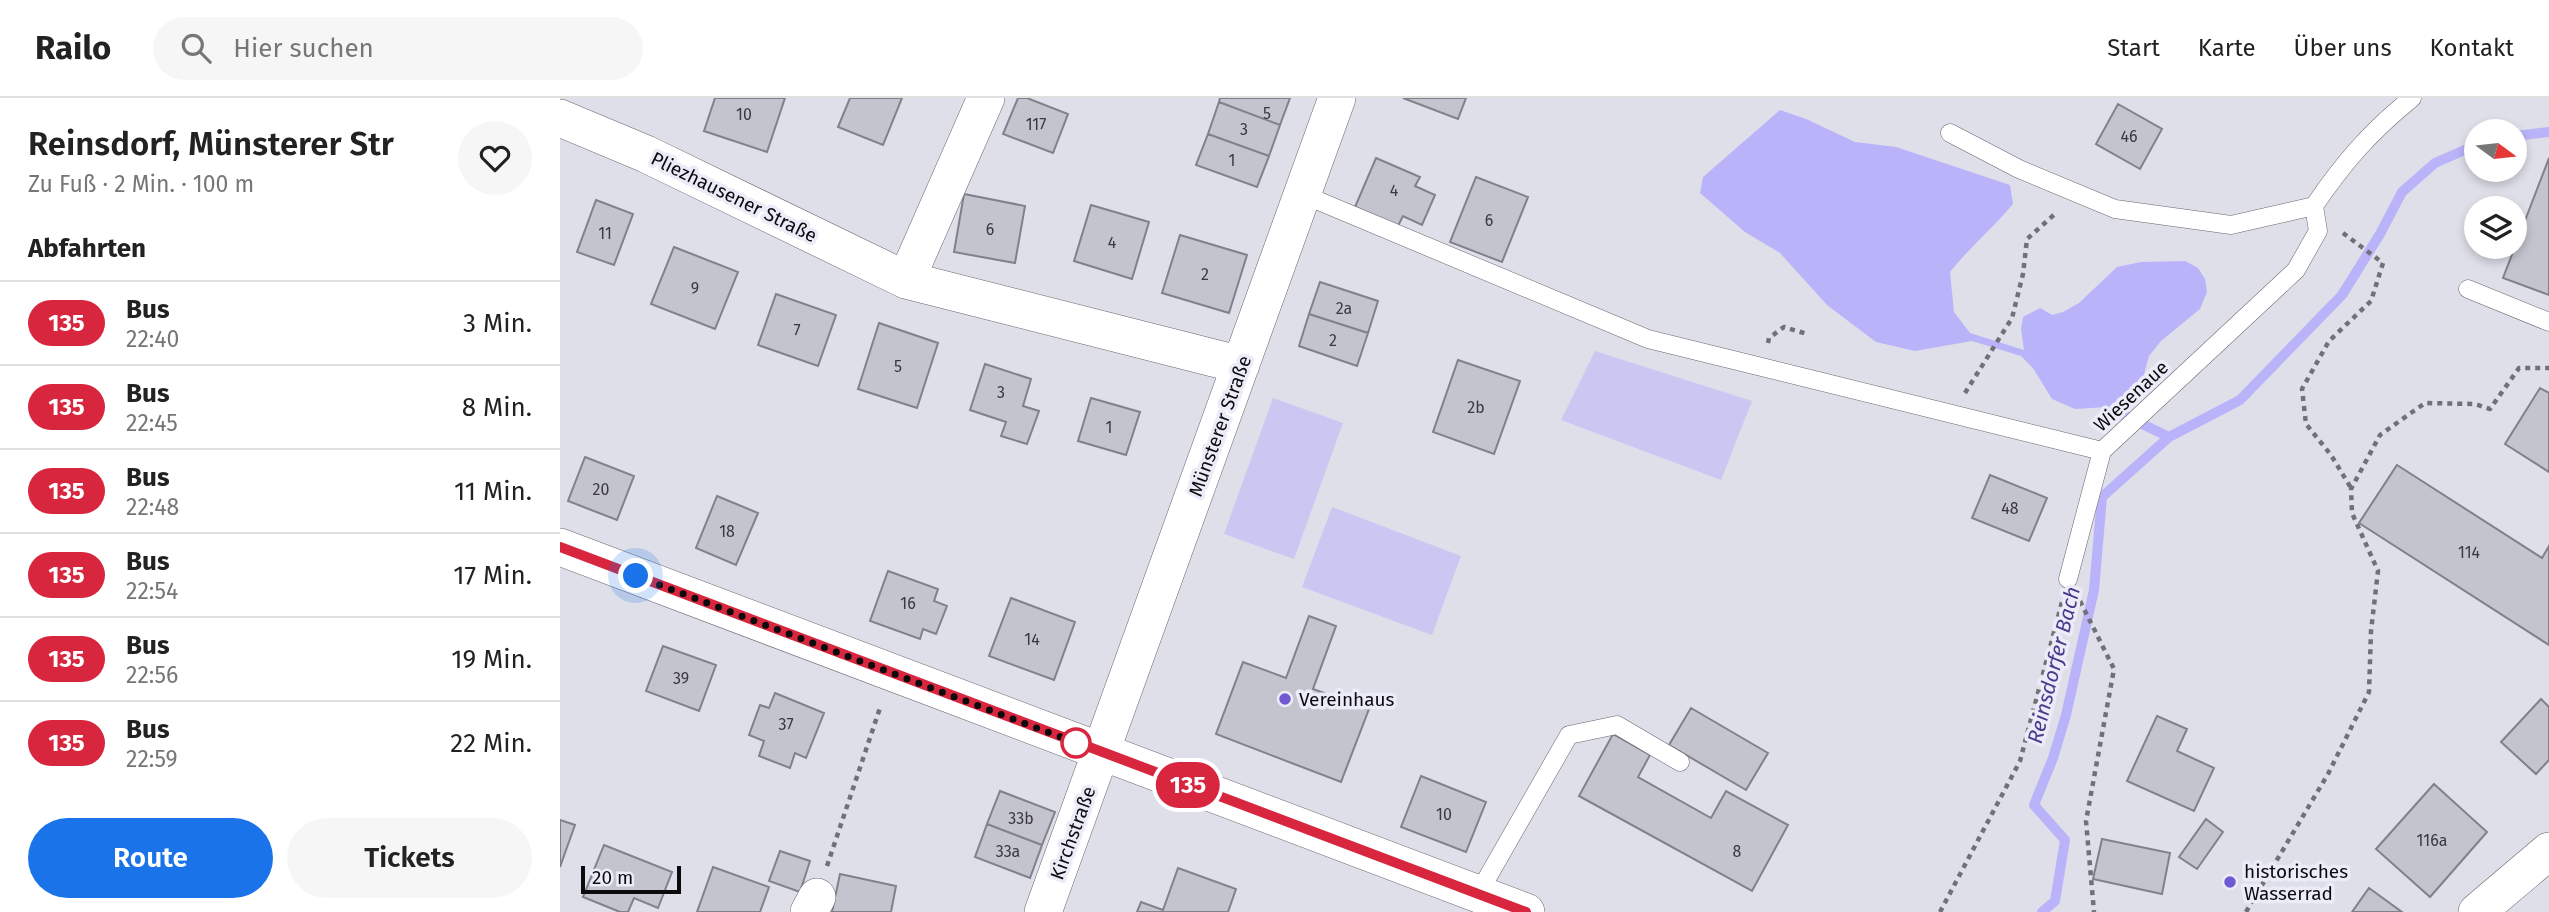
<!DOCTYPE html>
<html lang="de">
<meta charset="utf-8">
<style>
:root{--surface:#fff;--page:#f6f6f6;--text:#222;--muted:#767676;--line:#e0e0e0;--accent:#1a73e8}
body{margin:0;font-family:"Fira Sans",sans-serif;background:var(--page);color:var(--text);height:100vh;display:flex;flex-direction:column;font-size:26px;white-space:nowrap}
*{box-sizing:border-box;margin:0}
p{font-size:23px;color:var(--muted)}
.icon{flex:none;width:38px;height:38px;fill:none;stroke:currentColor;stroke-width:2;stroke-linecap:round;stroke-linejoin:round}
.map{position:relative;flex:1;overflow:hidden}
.details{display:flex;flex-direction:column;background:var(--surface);width:560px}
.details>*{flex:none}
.badge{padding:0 14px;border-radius:23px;font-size:24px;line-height:46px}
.needle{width:46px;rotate:105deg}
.tools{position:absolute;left:1904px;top:21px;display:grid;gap:14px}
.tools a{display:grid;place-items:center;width:63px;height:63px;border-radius:50%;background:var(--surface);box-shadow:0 4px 10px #0003;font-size:35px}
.scale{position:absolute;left:21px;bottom:18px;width:100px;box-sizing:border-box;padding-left:7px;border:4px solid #0b0b0e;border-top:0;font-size:19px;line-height:24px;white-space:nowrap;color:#0b0b0e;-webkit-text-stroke:5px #ececf8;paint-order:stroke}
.you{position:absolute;width:35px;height:35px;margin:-18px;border:5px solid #fff;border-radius:50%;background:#1a73e8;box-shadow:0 0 0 10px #1a73e833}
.map>.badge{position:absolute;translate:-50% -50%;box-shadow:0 0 0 4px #fff}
h2{padding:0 28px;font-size:26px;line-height:63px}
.round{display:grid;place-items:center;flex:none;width:74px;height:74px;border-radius:37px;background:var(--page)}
.overview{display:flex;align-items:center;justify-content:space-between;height:119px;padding:0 28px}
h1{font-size:33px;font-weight:600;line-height:52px}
.button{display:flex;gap:14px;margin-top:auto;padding:14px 28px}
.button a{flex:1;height:80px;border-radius:42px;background:var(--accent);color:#fff;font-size:28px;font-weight:600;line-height:80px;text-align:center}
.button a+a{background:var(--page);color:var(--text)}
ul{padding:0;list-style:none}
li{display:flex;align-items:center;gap:21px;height:84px;padding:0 28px;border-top:2px solid var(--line)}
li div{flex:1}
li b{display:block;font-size:26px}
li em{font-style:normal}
li .badge{min-width:77px;font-weight:700;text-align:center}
header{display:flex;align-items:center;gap:42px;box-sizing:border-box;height:98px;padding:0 35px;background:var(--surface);border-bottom:2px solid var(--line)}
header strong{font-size:33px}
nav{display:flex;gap:38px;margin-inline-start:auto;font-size:24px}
.search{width:490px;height:63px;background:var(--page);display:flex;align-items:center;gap:18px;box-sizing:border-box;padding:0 24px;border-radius:38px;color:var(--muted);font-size:26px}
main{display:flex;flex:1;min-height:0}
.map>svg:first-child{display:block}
.green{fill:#cac7f2}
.water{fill:#b9b3f9}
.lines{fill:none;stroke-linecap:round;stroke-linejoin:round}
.stream{stroke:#b9b3f9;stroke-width:10}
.building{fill:#c4c4cf;stroke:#81818b;stroke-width:2}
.lane-casing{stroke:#666670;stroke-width:19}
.street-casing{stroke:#666670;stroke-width:38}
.path{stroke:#707077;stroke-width:4.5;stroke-dasharray:5 5;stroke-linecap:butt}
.lane{stroke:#fff;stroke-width:18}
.street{stroke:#fff;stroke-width:37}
.line-casing{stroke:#fff;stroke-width:16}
.line{stroke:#d7263d;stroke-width:10}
.walk{stroke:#0b0b0e;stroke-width:7;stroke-dasharray:0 12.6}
.poi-dot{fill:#7059d3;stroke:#ececf8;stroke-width:2.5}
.stop-dot{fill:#fff;stroke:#d7263d;stroke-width:3.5}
.labels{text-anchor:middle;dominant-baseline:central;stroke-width:7;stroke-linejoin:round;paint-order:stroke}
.number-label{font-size:16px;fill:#39393e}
.street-label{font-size:19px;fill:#0b0b0e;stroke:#ececf8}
.poi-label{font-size:19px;fill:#0b0b0e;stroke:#ececf8;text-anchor:start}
.water-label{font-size:21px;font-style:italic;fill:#493a8b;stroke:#ececf8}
</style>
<header>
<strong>Railo</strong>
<div class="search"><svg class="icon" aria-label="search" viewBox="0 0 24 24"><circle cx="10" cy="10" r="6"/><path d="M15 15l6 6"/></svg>Hier suchen</div>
<nav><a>Start</a><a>Karte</a><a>Über uns</a><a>Kontakt</a></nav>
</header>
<main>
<section class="details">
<div class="overview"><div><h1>Reinsdorf, Münsterer Str</h1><p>Zu Fuß · 2 Min. · 100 m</p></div><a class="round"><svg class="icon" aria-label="heart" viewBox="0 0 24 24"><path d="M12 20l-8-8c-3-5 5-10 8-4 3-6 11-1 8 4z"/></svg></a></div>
<h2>Abfahrten</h2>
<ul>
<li><span class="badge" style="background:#d7263d;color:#fff">135</span><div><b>Bus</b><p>22:40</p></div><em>3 Min.</em></li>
<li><span class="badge" style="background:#d7263d;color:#fff">135</span><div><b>Bus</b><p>22:45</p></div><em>8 Min.</em></li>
<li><span class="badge" style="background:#d7263d;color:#fff">135</span><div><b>Bus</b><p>22:48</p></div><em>11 Min.</em></li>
<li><span class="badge" style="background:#d7263d;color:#fff">135</span><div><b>Bus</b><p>22:54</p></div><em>17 Min.</em></li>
<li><span class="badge" style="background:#d7263d;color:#fff">135</span><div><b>Bus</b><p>22:56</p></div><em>19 Min.</em></li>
<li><span class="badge" style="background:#d7263d;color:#fff">135</span><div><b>Bus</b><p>22:59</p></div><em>22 Min.</em></li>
</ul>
<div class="button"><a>Route</a><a>Tickets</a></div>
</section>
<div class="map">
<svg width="1989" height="814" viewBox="0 0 1989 814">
<rect width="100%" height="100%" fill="#dfdfea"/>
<path class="green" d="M1035,253L1192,303L1161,382L1001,322Z
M713,300L783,325L734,461L664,436Z
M772,409L901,458L872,537L742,489Z"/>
<path class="water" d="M1220,12L1246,21L1295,44L1336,49L1450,87L1453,106C1433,130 1410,149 1390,174L1394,214L1410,235L1464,252L1461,231L1463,219L1480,210L1492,217L1503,214L1519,205L1557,169L1581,164L1625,163L1638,170L1645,181L1647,194L1640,211L1601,243L1589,258L1583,280L1566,297L1547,309L1515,311L1492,301L1473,270L1461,258L1412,243L1355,253L1316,244L1267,207L1220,155L1185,134L1140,95L1143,79Z"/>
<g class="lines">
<path class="stream" d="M1955,38L1989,34
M1547,309L1609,339
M1482,814L1495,803L1505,742L1474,707L1493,660L1506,617L1534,492L1542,399L1609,339L1680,302L1782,197L1820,136L1842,94L1875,65L1916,47"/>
</g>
<path class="building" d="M155,0H225L207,54L144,33Z
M290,0H342L323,47L278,29Z
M458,0H467L508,16L493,55L443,36Z
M660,0H730L720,27L659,4Z
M843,0H906L898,21Z
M659,4L720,27L709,58L648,36Z
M1558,6L1602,31L1580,71L1536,46Z
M648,36L709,58L697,89L636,67Z
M816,60L860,79L855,88L875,97L862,127L843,118L838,128L795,109Z
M1989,60V197L1943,180Z
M916,79L968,99L942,164L890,144Z
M404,96L465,108L455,165L394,154Z
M36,102L73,116L54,167L17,154Z
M531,107L589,124L572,181L514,163Z
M620,137L687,157L669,215L602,195Z
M114,149L178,174L155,231L91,206Z
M760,184L818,203L808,235L749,216Z
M216,196L276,217L258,268L198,247Z
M749,216L808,235L797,268L739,248Z
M319,225L378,245L357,310L298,291Z
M898,262L960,283L934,356L873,334Z
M425,266L471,281L463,308L479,313L467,346L441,338L446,324L410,312Z
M1980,290L1989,295V374L1945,346Z
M531,300L580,314L566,357L518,343Z
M25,359L74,378L57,422L8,403Z
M1837,367L1982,460L1989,448V547L1799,425Z
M1430,377L1487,400L1469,443L1412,420Z
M157,398L198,415L176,467L136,450Z
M328,473L378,491L374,503L387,508L376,536L363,531L360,541L310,523Z
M451,500L515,524L494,582L429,558Z
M749,518L776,528L753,591L809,611L781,684L656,636L683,564L726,580Z
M103,548L156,567L139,613L86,593Z
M215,595L264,615L246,660L235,655L230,670L199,658L204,643L189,637L200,607L209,610Z
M1981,601L1989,609V662L1976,676L1941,644Z
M1131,610L1208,655L1186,692L1109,647Z
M1597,618L1627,631L1617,653L1654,670L1634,713L1567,683Z
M1053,636L1090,657L1078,679L1151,720L1166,693L1228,727L1192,793L1019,698Z
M861,678L926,704L906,754L841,729Z
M1874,686L1927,734L1870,799L1816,751Z
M440,693L495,714L482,747L427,726Z
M1646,721L1663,734L1637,771L1619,759Z
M0,722L15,727L0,769Z
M427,726L482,747L470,780L415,759Z
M1542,741L1610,755L1602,796L1533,781Z
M44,747L112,774L98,810L74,800L68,814H60L23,799Z
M220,753L250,763L240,794L209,783Z
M153,769L209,789L200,814H137Z
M618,770L676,791L668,814H577L581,804L603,812Z
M280,776L336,788L331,814H272Z
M1809,790L1842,814H1792Z"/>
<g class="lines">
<defs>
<path id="lane" d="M1390,35L1459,71L1555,111L1671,127L1754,108
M742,96L1088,241L1542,353
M1908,191L1989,224
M1508,481L1542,353L1736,172L1758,133L1754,108C1784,64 1810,34 1852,0
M918,796L1009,637L1057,627L1120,664"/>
<path id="street" d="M0,20L86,56L346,182L681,267
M346,182L426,0
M0,449L966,814
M249,814L257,799
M483,814L777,0
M1917,814L1989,753"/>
</defs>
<use href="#lane" class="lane-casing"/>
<use href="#street" class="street-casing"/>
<path class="path" d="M1783,135L1823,165L1811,203L1769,243L1742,291L1746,326L1771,357L1791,390
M1208,245L1209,240L1224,229L1247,236
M1405,295L1452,220L1463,176L1467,141L1496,115
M1520,503L1554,571L1526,723L1534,814
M267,768L321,607
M1380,814L1460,663L1502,504
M1686,814L1768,676L1809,594L1811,533L1818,473L1792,415L1791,391L1820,337L1865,305L1915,306L1930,311L1959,270H1989"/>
<use href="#lane" class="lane"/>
<use href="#street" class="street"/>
</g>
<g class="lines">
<defs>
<path id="line" d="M0,449L966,814"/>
</defs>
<use href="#line" class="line-casing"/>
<use href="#line" class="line"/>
<path class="walk" d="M76,478L519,646L516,645"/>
</g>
<g class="poi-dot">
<circle cx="725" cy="601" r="7"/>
<circle cx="1670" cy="784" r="7"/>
</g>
<circle class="stop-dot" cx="516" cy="645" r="14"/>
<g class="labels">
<g class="number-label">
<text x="707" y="15">5</text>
<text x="184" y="16">10</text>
<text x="476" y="26">117</text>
<text x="684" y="31">3</text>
<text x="1569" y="38">46</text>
<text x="672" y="62">1</text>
<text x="834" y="92">4</text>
<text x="929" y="122">6</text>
<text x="430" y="131">6</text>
<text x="45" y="135">11</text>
<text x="552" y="144">4</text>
<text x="645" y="176">2</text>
<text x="135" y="190">9</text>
<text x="784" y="210">2a</text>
<text x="237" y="232">7</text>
<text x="773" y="242">2</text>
<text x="338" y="268">5</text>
<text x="441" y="294">3</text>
<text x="916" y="309">2b</text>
<text x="549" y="329">1</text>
<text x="41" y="391">20</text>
<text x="1450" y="410">48</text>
<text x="167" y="433">18</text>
<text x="1909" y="454">114</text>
<text x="348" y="505">16</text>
<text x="472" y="541">14</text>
<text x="121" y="580">39</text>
<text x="226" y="626">37</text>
<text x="884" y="716">10</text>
<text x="461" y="720">33b</text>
<text x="1872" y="742">116a</text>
<text x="448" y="753">33a</text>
<text x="1177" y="753">8</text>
</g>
<g class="street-label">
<text transform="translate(174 99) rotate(26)">Pliezhausener Straße</text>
<text transform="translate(1571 298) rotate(-43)">Wiesenaue</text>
<text transform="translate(660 328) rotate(-70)">Münsterer Straße</text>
<text transform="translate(513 735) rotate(-70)">Kirchstraße</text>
</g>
<g class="poi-label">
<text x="739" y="601">Vereinhaus</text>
<text x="1684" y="773">historisches<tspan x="1684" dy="22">Wasserrad</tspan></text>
</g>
<g class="water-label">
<text transform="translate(1494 567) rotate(-76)">Reinsdorfer Bach</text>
</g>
</g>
</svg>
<div class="tools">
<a><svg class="needle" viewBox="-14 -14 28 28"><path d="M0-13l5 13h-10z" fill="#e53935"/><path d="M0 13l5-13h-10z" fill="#767676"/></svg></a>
<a><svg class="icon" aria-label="layers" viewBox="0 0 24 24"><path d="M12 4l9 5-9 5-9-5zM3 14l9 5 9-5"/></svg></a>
</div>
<div class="scale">20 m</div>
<div class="you" style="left:76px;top:478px"></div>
<b class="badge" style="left:628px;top:687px;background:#d7263d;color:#fff">135</b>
</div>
</main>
